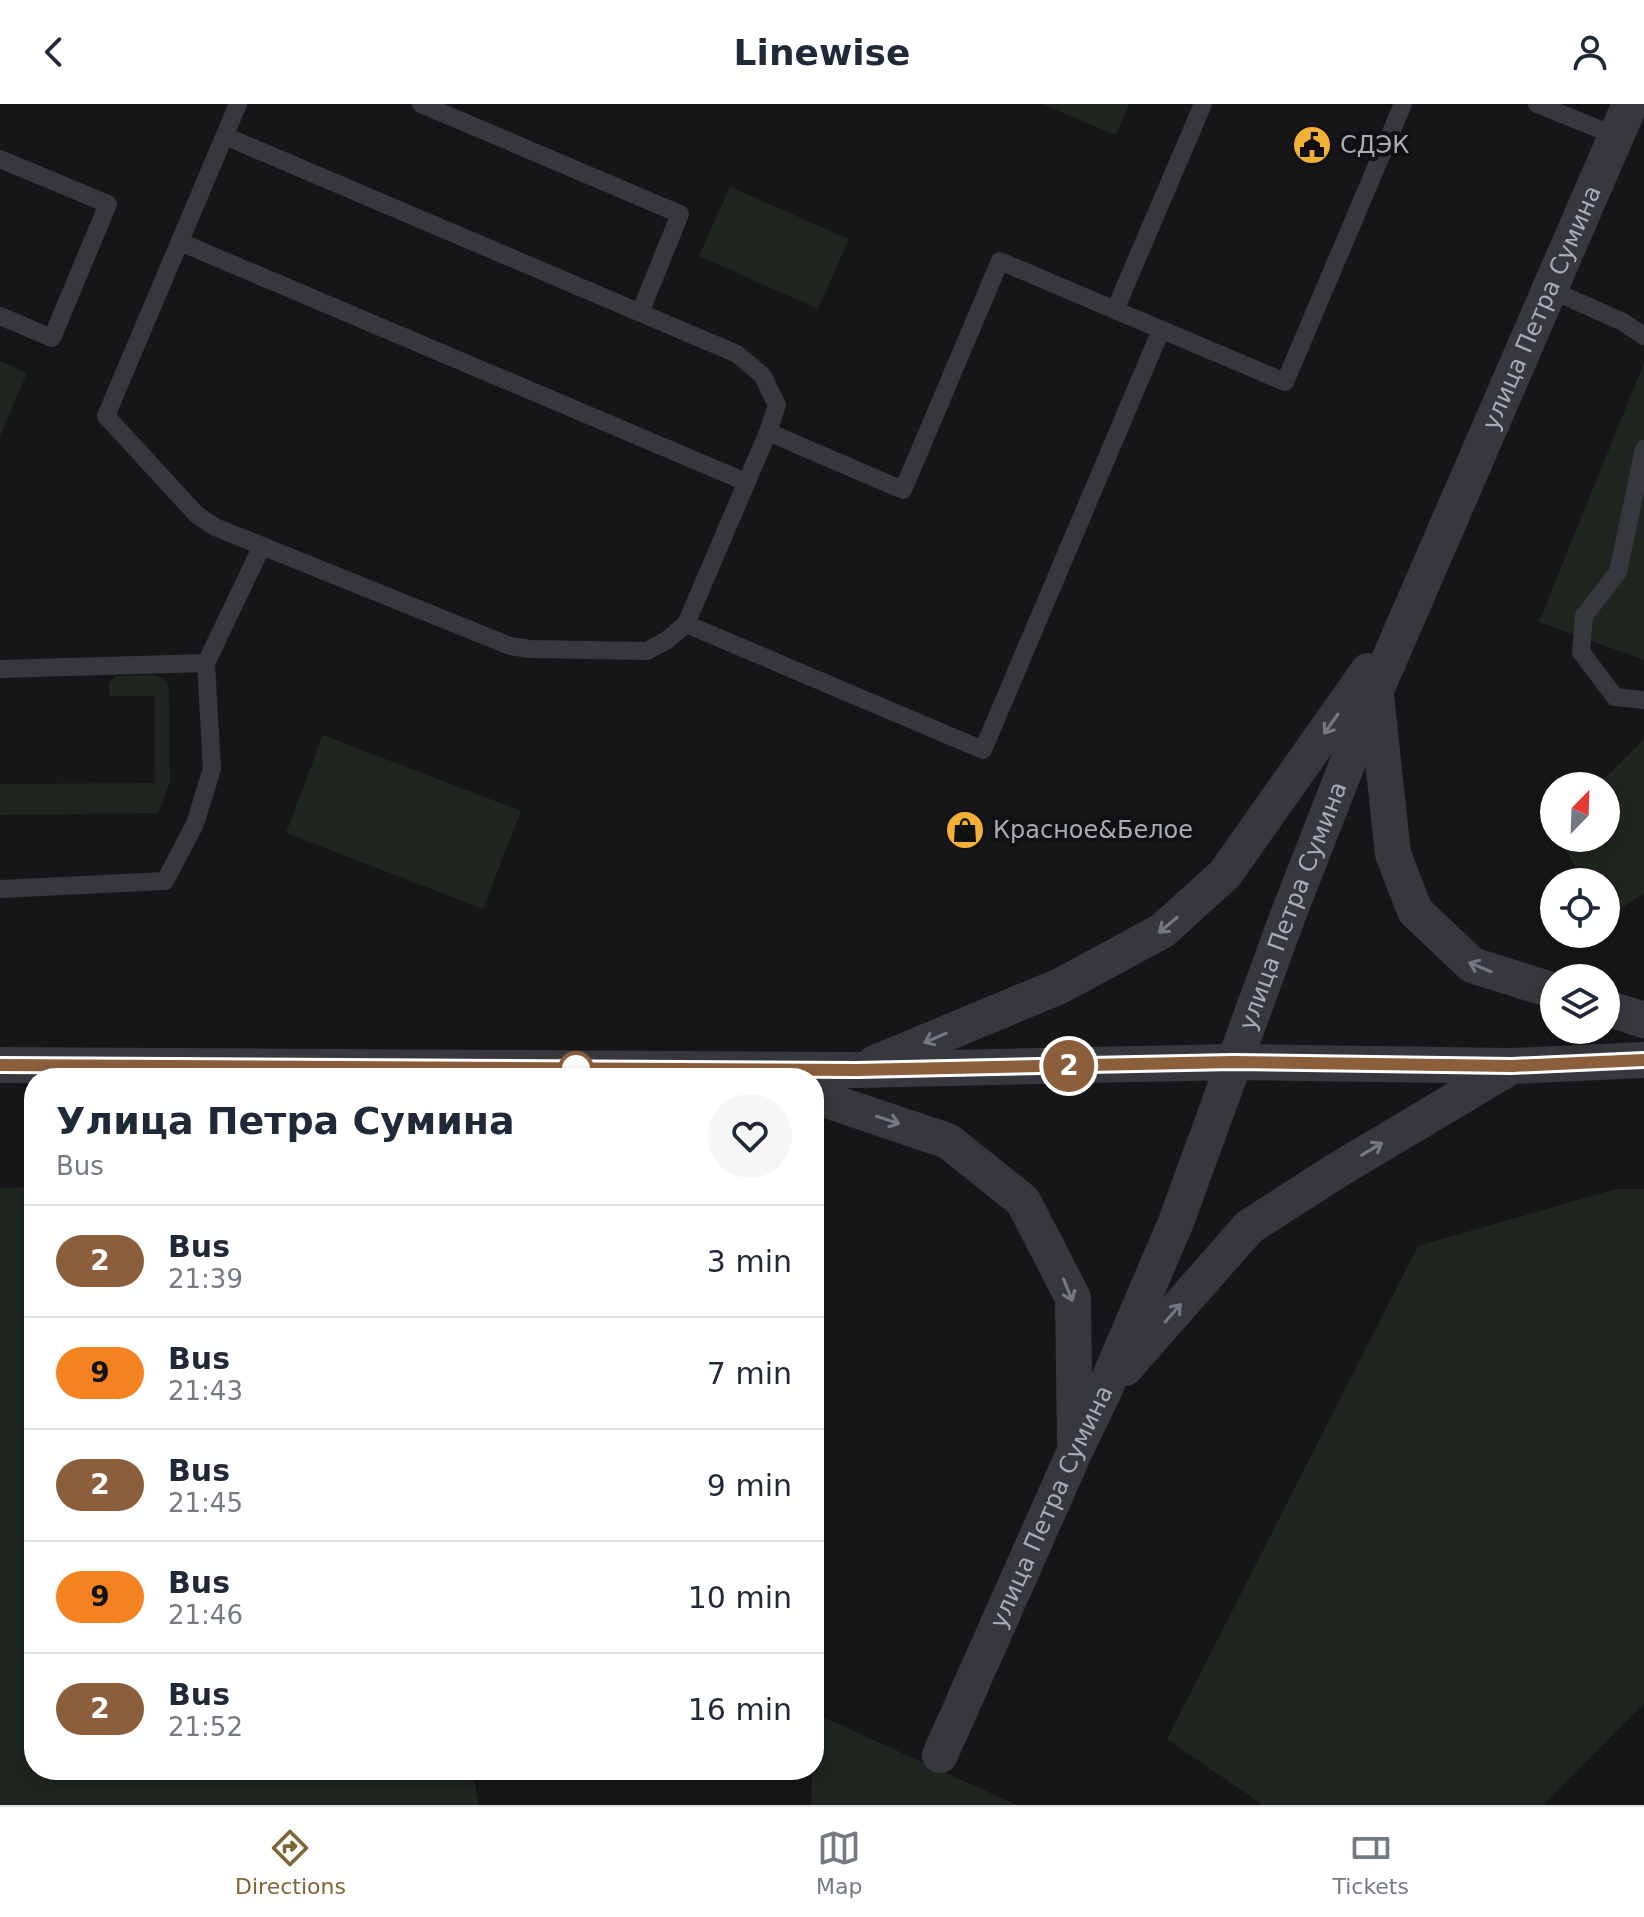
<!DOCTYPE html>
<meta charset="utf-8">
<style>
:root{--surface:#fff;--page:#f6f6f7;--text:#1f2937;--muted:#747a83;--line:#e0e1e3;--accent:#7e6636}
body{margin:0;font-family:"DejaVu Sans",sans-serif;background:var(--page);color:var(--text);height:100vh;display:flex;flex-direction:column;font-size:30px;white-space:nowrap}
*{box-sizing:border-box;margin:0}
p{font-size:26px;color:var(--muted)}
.icon{flex:none;width:44px;height:44px;fill:none;stroke:currentColor;stroke-width:2;stroke-linecap:round;stroke-linejoin:round}
.map{position:relative;flex:1;overflow:hidden}
.side{position:absolute;left:24px;top:964px;width:800px;height:712px;display:flex;flex-direction:column;background:var(--surface);border-radius:32px;box-shadow:0 4px 12px #0003}
.side>*{flex:none}
.badge{padding:0 16px;border-radius:26px;font-size:28px;line-height:52px}
.needle{width:52px;rotate:23deg}
.fabs{position:absolute;left:1540px;top:668px;display:grid;gap:16px}
.fabs a{display:grid;place-items:center;width:80px;height:80px;border-radius:50%;background:var(--surface);box-shadow:0 4px 12px #0003;font-size:40px}
.map>.badge{position:absolute;translate:-50% -50%;box-shadow:0 0 0 4px #fff}
.round{display:grid;place-items:center;flex:none;width:84px;height:84px;border-radius:42px;background:var(--page)}
.overview{display:flex;align-items:center;justify-content:space-between;height:136px;padding:0 32px}
h1{font-size:38px;font-weight:600;line-height:60px}
ul{padding:0;list-style:none}
li{display:flex;align-items:center;gap:24px;height:112px;padding:0 32px;border-top:2px solid var(--line)}
li div{flex:1}
li b{display:block;font-size:30px}
li em{font-style:normal}
li .badge{min-width:88px;font-weight:700;text-align:center}
header{display:flex;justify-content:space-between;align-items:center;height:104px;padding:0 32px;background:var(--surface);font-size:36px;font-weight:600}
.menu{display:flex;justify-content:space-around;align-items:center;height:112px;border-top:2px solid var(--line);background:var(--surface);font-size:22px;color:var(--muted)}
.menu a{display:grid;justify-items:center;gap:4px}
.menu .active{color:var(--accent)}
.map>svg:first-child{display:block}
.green{fill:#1e261f}
.lines{fill:none;stroke-linecap:round;stroke-linejoin:round}
.lane{stroke:#37383d;stroke-width:18}
.street{stroke:#37383d;stroke-width:36}
.oneway{stroke:#757881}
.line-casing{stroke:#fff;stroke-width:18}
.line{stroke:#8b5e3c;stroke-width:12}
.stop-dot{fill:#fff;stroke:#8b5e3c;stroke-width:4}
.labels{text-anchor:middle;dominant-baseline:central;stroke-width:8;stroke-linejoin:round;paint-order:stroke}
.poi-label{font-size:24px;fill:#a8adb8;stroke:#111113;text-anchor:start}
.street-label{font-size:24px;fill:#a8adb8;stroke:#111113}
</style>
<header><svg class="icon" aria-label="back" viewBox="0 0 24 24"><path d="M15 5l-7 7 7 7"/></svg>Linewise<svg class="icon" aria-label="person" viewBox="0 0 24 24"><circle cx="12" cy="8" r="4"/><path d="M4 21q1-7 8-7t8 7"/></svg></header>
<div class="map">
<svg width="1644" height="1701" viewBox="0 0 1644 1701">
<rect width="100%" height="100%" fill="#161618"/>
<path class="green" d="M1041,0H1129L1116,31Z
M730,83L849,135L818,205L699,152Z
M0,257L27,269L0,332Z
M1644,259V556L1539,518Z
M153,571C161,574 168,575 169,584L170,678L158,709L0,711V680L155,679L154,592H110L109,579L116,572Z
M323,631L521,707L483,805L286,729Z
M1644,635V789L1606,815V778H1583L1559,734H1606V682H1597Z
M34,1083V1666H472L479,1701H0V1084Z
M1616,1085H1644V1599L1543,1701H1263L1167,1635L1418,1142Z
M814,1609L1017,1701H811L812,1666H814Z"/>
<g class="lines">
<path class="lane" d="M238,0L106,312L197,411L215,423L510,542L530,545L647,547L667,536L686,520L983,646L1161,226
M421,0L680,110L640,209
M1537,0L1616,32
M225,32L737,250L763,272L777,301L768,328L686,520
M0,55L108,100L52,234L0,212
M180,138L746,378
M1549,185L1623,218L1644,232
M1115,206L1285,278L1403,0
M768,328L903,386L1000,157L1115,206L1203,0
M1644,345L1618,468L1584,512L1581,548L1615,593L1644,596
M0,565L206,559
M0,785L165,777L195,720L212,665L206,559L262,442"/>
<g class="street">
<path d="M1376,591L1393,750L1415,807L1472,861L1554,887"/>
<path d="M1606,904L1644,916"/>
<path d="M875,959L1060,882L1162,827L1225,770L1368,567"/>
<path d="M0,961L857,966L1233,958L1512,962L1644,956"/>
<path d="M814,992L948,1037L1023,1097L1073,1194L1075,1338"/>
<path d="M1125,1264L1249,1123L1336,1067L1512,962"/>
<path id="s1" d="M940,1651L1075,1347L1103,1289L1176,1118L1287,814L1376,586L1630,0"/>
</g>
</g>
<defs><path id="oneway-shaft" d="M-6 0H5M1.5-3L5.5 0L1.5 3" fill="none" stroke-width="1.6" stroke-linecap="round" stroke-linejoin="round" transform="scale(2)"/></defs>
<g class="oneway">
<use href="#oneway-shaft" transform="translate(1331 620) rotate(125)"/>
<use href="#oneway-shaft" transform="translate(1168 821) rotate(140)"/>
<use href="#oneway-shaft" transform="translate(1480 863) rotate(-157)"/>
<use href="#oneway-shaft" transform="translate(935 934) rotate(157)"/>
<use href="#oneway-shaft" transform="translate(888 1016) rotate(18)"/>
<use href="#oneway-shaft" transform="translate(1372 1045) rotate(-31)"/>
<use href="#oneway-shaft" transform="translate(1068 1186) rotate(68)"/>
<use href="#oneway-shaft" transform="translate(1173 1209) rotate(-49)"/>
</g>
<g class="lines">
<defs>
<path id="line" d="M0,961L857,966L1233,958L1512,962L1644,956"/>
</defs>
<use href="#line" class="line-casing"/>
<use href="#line" class="line"/>
</g>
<defs>
<symbol id="civic-disc" viewBox="-11 -11 22 22"><circle r="9.5" fill="#f2b134" stroke="#111113"/><path d="M-.6-6.5H3V-4.5H.6V-3L4-1V1h2V6H-6V1h2V-1L-.6-3ZM-1.2 2.5V6h2.4V2.5Z" fill="#111"/></symbol>
<symbol id="shop-disc" viewBox="-11 -11 22 22"><circle r="9.5" fill="#f2b134" stroke="#111113"/><path d="M-5-2.5h2.3a2.7 3.5 0 0 1 5.4 0H5L5.5 6h-11ZM-1.5-2.5h3a1.5 2.3 0 0 0-3 0Z" fill="#111"/></symbol>
</defs>
<g fill-rule="evenodd">
<use href="#civic-disc" x="1290" y="19" width="44" height="44"/>
<use href="#shop-disc" x="943" y="704" width="44" height="44"/>
</g>
<circle class="stop-dot" cx="576" cy="965" r="16"/>
<g class="labels">
<g class="poi-label">
<text x="1340" y="41">СДЭК</text>
<text x="993" y="726">Красное&amp;Белое</text>
</g>
<g class="street-label">
<text stroke="none"><textPath href="#s1" startOffset="1568">улица Петра Сумина</textPath></text>
<text stroke="none"><textPath href="#s1" startOffset="920">улица Петра Сумина</textPath></text>
<text stroke="none"><textPath href="#s1" startOffset="272">улица Петра Сумина</textPath></text>
</g>
</g>
</svg>
<div class="fabs">
<a><svg class="needle" viewBox="-14 -14 28 28"><path d="M0-13l5 13h-10z" fill="#e53935"/><path d="M0 13l5-13h-10z" fill="#747a83"/></svg></a>
<a><svg class="icon" aria-label="locate" viewBox="0 0 24 24"><circle cx="12" cy="12" r="6"/><path d="M12 2v4M12 18v4M2 12h4M18 12h4"/></svg></a>
<a><svg class="icon" aria-label="layers" viewBox="0 0 24 24"><path d="M12 4l9 5-9 5-9-5zM3 14l9 5 9-5"/></svg></a>
</div>
<b class="badge" style="left:1069px;top:962px;background:#8b5e3c;color:#fff">2</b>
<section class="side">
<div class="overview"><div><h1>Улица Петра Сумина</h1><p>Bus</p></div><a class="round"><svg class="icon" aria-label="heart" viewBox="0 0 24 24"><path d="M12 20l-8-8c-3-5 5-10 8-4 3-6 11-1 8 4z"/></svg></a></div>
<ul>
<li><span class="badge" style="background:#8b5e3c;color:#fff">2</span><div><b>Bus</b><p>21:39</p></div><em>3 min</em></li>
<li><span class="badge" style="background:#f58220;color:#111">9</span><div><b>Bus</b><p>21:43</p></div><em>7 min</em></li>
<li><span class="badge" style="background:#8b5e3c;color:#fff">2</span><div><b>Bus</b><p>21:45</p></div><em>9 min</em></li>
<li><span class="badge" style="background:#f58220;color:#111">9</span><div><b>Bus</b><p>21:46</p></div><em>10 min</em></li>
<li><span class="badge" style="background:#8b5e3c;color:#fff">2</span><div><b>Bus</b><p>21:52</p></div><em>16 min</em></li>
</ul>
</section>
</div>
<nav class="menu">
<a class="active"><svg class="icon" aria-label="directions" viewBox="0 0 24 24"><path d="M12 3l9 9-9 9-9-9zM9 14v-3h6M13 9l2 2-2 2"/></svg>Directions</a>
<a><svg class="icon" aria-label="map" viewBox="0 0 24 24"><path d="M3 6l6-2 6 2 6-2v14l-6 2-6-2-6 2zM9 4v14M15 6v14"/></svg>Map</a>
<a><svg class="icon" aria-label="tickets" viewBox="0 0 24 24"><path d="M3 7h18v10H3zM15 7v10"/></svg>Tickets</a>
</nav>
